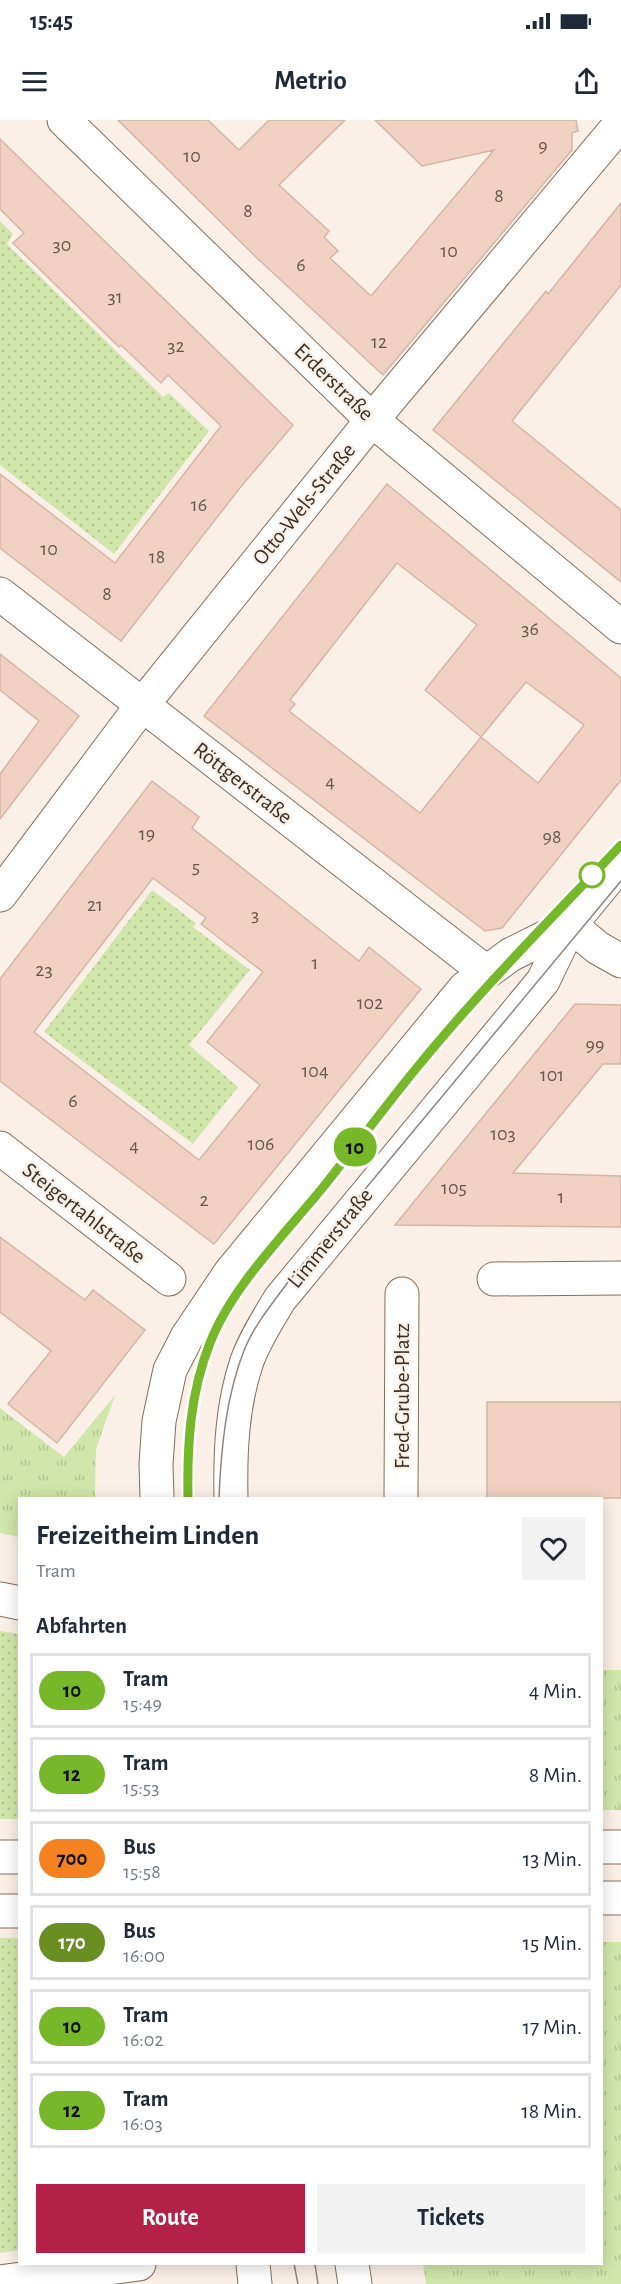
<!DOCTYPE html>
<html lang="de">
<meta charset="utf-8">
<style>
:root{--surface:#fff;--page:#f2f2f3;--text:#1f2937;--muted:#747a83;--line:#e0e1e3;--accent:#b32149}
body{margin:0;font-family:"Alegreya Sans",sans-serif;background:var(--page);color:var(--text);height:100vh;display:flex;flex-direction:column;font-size:22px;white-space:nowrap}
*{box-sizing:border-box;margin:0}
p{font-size:20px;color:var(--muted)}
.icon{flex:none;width:33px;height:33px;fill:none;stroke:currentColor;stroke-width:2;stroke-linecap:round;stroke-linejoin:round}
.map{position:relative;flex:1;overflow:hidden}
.sheet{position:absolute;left:18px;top:1377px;width:585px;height:768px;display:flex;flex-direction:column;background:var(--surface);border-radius:0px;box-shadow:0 3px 15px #0003}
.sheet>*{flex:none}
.badge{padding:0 12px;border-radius:20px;font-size:21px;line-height:39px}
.map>.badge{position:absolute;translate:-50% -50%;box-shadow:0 0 0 3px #fff}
h2{padding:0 18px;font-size:22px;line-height:54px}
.round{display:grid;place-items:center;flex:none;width:63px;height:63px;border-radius:0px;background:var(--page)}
.overview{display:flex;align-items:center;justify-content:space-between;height:102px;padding:0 18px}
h1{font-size:28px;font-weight:600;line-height:45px}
.action{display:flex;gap:12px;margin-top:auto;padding:12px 18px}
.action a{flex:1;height:69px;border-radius:0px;background:var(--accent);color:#fff;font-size:24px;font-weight:600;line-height:69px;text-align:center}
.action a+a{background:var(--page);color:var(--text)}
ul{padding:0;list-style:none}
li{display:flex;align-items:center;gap:18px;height:75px;margin:0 12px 9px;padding:0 6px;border:3px solid var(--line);border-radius:0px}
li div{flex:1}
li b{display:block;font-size:22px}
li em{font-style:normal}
li .badge{min-width:66px;font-weight:700;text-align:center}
.status{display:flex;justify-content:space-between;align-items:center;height:42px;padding:0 30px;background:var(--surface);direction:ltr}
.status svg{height:16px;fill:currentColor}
header{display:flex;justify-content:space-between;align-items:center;height:78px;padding:0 18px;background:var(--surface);font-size:27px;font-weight:600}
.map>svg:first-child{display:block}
.grass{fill:url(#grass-dots)}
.park{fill:url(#park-tufts)}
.building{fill:#f1d1c2;stroke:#d5b5a7;stroke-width:1.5;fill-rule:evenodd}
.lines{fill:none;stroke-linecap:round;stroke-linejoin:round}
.minor-casing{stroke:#866d5a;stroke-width:35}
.major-casing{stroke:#866d5a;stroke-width:35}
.highway-casing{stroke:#866d5a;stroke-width:35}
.minor{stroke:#fff;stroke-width:33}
.major{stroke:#fff;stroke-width:33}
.highway{stroke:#fff;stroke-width:33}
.tram{stroke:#8f847c;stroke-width:1.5}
.line-casing{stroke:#fff;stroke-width:14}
.line{stroke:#76b82a;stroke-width:9}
.stop-dot{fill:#fff;stroke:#76b82a;stroke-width:3}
.labels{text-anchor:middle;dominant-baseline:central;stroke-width:4.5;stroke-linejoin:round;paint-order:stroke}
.number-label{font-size:20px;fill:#66564c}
.street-label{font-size:22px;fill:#382d25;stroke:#fbf0e8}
</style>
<div class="status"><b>15:45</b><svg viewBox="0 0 49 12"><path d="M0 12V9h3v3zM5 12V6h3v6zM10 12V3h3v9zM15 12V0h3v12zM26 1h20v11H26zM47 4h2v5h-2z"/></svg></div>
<header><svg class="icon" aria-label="menu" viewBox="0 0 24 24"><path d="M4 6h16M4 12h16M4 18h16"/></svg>Metrio<svg class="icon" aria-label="share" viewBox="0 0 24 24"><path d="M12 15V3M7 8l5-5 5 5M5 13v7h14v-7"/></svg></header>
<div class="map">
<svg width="621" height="2164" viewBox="0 0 621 2164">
<defs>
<pattern id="grass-dots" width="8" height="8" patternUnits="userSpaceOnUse" patternTransform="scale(1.5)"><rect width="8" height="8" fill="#d1e6aa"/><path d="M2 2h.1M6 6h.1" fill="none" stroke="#b4c692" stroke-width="1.8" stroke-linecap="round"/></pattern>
<pattern id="park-tufts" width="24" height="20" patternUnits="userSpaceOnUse" patternTransform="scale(1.5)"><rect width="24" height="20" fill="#d1e6aa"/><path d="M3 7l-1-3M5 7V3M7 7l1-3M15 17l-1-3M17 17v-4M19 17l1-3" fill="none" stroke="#b4c692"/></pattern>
</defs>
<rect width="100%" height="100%" fill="#fbf0e8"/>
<path class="grass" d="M0,101L13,114L7,124L163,277L169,273L209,311L114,434L0,345Z
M152,770L196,803L193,807L250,850L189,925L238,967L193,1024L44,912Z
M0,1511L19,1514V1699H0Z
M0,1818H19L20,2130L0,2133Z"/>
<path class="park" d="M115,1275L96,1329L95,1378H20L19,1417L0,1413V1288L64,1337Z
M602,1550H621V1690H602Z
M602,1822H621V2164H426L423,2144H602Z"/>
<path class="building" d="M118,0H208L239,30L269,0H345L279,65L329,111L324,117L338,131L330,138L371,176L494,30L422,46L375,0H576L578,11L572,13V30L383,255L257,138Z
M0,19L293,305L239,369L121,521L0,428V354L115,443L221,306L168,255L161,263L121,225L119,227L13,123L24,113L0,89Z
M621,83V165L512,301L621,390V462L433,310L546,171L548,174Z
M387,364L621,558V660L502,808L485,811L204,596ZM397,443L477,505L425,570L481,617L420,693L289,591L295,584L290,580ZM526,562L584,605L538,663L481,617Z
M0,534L79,596L0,699V654L39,601L0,570Z
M152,661L199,697L192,708L359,841L369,827L421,869L214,1124L0,961V859ZM153,758L206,798L201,804L263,852L207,922L260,965L199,1040L34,912Z
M575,884L621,885V944H603L513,1053L621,1056V1107L395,1105Z
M0,1117L85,1180L93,1170L145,1210L57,1323L8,1284L51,1231L0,1192Z
M487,1282H621V1378H487Z"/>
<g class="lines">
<defs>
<path id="minor" d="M64,0L372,300L621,507
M0,474L486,852
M0,775L143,584L372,300L621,3
M570,805L598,828L621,841
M0,1028L169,1159
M494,1159L621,1158
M157,1378L156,1344L159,1301L170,1250L187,1217L230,1153L465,868L510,835L570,805
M231,1378C230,1332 232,1285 247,1241C255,1219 268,1199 280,1179L543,861L570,805L621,743
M401,1378L402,1174"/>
<path id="major" d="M253,2144L255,2164
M352,2144L355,2164"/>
<path id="highway" d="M0,1479L20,1483
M602,1727H621
M0,1737H20
M602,1778H621
M0,1791H20
M0,2162L139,2144"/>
</defs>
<use href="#minor" class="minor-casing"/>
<use href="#major" class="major-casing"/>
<use href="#highway" class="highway-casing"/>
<use href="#minor" class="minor"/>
<use href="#major" class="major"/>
<use href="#highway" class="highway"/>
<path class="tram" d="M188,1378C187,1325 190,1273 210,1223C232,1166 286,1113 324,1066C356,1026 387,985 419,945C482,868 553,797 621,725
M219,1378C221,1329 226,1275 245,1228C255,1204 273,1183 288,1162L621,761
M294,2144L298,2164
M315,2144L318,2164"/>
</g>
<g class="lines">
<defs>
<path id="line" d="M188,1378C187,1325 190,1273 210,1223C232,1166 286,1113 324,1066C356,1026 386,985 419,945C482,868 553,797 621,725"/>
</defs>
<use href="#line" class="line-casing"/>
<use href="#line" class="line"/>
</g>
<circle class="stop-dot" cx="592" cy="755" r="12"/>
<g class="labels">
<g class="number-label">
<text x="543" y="26">9</text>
<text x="192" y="36">10</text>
<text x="499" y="76">8</text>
<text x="248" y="91">8</text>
<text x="62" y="125">30</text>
<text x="449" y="131">10</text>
<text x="301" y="145">6</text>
<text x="115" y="177">31</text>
<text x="379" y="222">12</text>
<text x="176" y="226">32</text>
<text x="199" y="385">16</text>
<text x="49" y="429">10</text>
<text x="157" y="437">18</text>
<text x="107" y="474">8</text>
<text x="530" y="509">36</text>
<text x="330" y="662">4</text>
<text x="147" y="714">19</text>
<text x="552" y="717">98</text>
<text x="196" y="747">5</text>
<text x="95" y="785">21</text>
<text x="255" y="795">3</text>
<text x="315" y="843">1</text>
<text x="44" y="850">23</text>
<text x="370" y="883">102</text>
<text x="595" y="925">99</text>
<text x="315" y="951">104</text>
<text x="552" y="955">101</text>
<text x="73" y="981">6</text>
<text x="503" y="1014">103</text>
<text x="261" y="1024">106</text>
<text x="134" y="1026">4</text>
<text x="454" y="1068">105</text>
<text x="561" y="1077">1</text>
<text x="204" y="1080">2</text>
</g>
<g class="street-label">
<text transform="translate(334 262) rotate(44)">Erderstraße</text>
<text transform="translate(304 384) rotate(-51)">Otto-Wels-Straße</text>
<text transform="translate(243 663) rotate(38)">Röttgerstraße</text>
<text transform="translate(84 1093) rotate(38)">Steigertahlstraße</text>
<text transform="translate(330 1118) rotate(-51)">Limmerstraße</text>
<text transform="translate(402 1276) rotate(-90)">Fred-Grube-Platz</text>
</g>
</g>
</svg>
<b class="badge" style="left:355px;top:1027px;background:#76b82a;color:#111">10</b>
<section class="sheet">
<div class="overview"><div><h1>Freizeitheim Linden</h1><p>Tram</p></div><a class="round"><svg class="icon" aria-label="heart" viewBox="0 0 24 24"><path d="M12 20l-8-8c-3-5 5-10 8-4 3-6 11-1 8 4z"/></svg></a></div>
<h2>Abfahrten</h2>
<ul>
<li><span class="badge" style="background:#76b82a;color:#111">10</span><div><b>Tram</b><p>15:49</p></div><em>4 Min.</em></li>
<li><span class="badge" style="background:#76b82a;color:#111">12</span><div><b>Tram</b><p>15:53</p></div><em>8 Min.</em></li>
<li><span class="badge" style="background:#f58220;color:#111">700</span><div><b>Bus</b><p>15:58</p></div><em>13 Min.</em></li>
<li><span class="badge" style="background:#6b8e23;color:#fff">170</span><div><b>Bus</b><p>16:00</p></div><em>15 Min.</em></li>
<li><span class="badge" style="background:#76b82a;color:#111">10</span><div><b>Tram</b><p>16:02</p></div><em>17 Min.</em></li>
<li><span class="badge" style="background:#76b82a;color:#111">12</span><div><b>Tram</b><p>16:03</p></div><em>18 Min.</em></li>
</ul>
<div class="action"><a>Route</a><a>Tickets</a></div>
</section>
</div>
